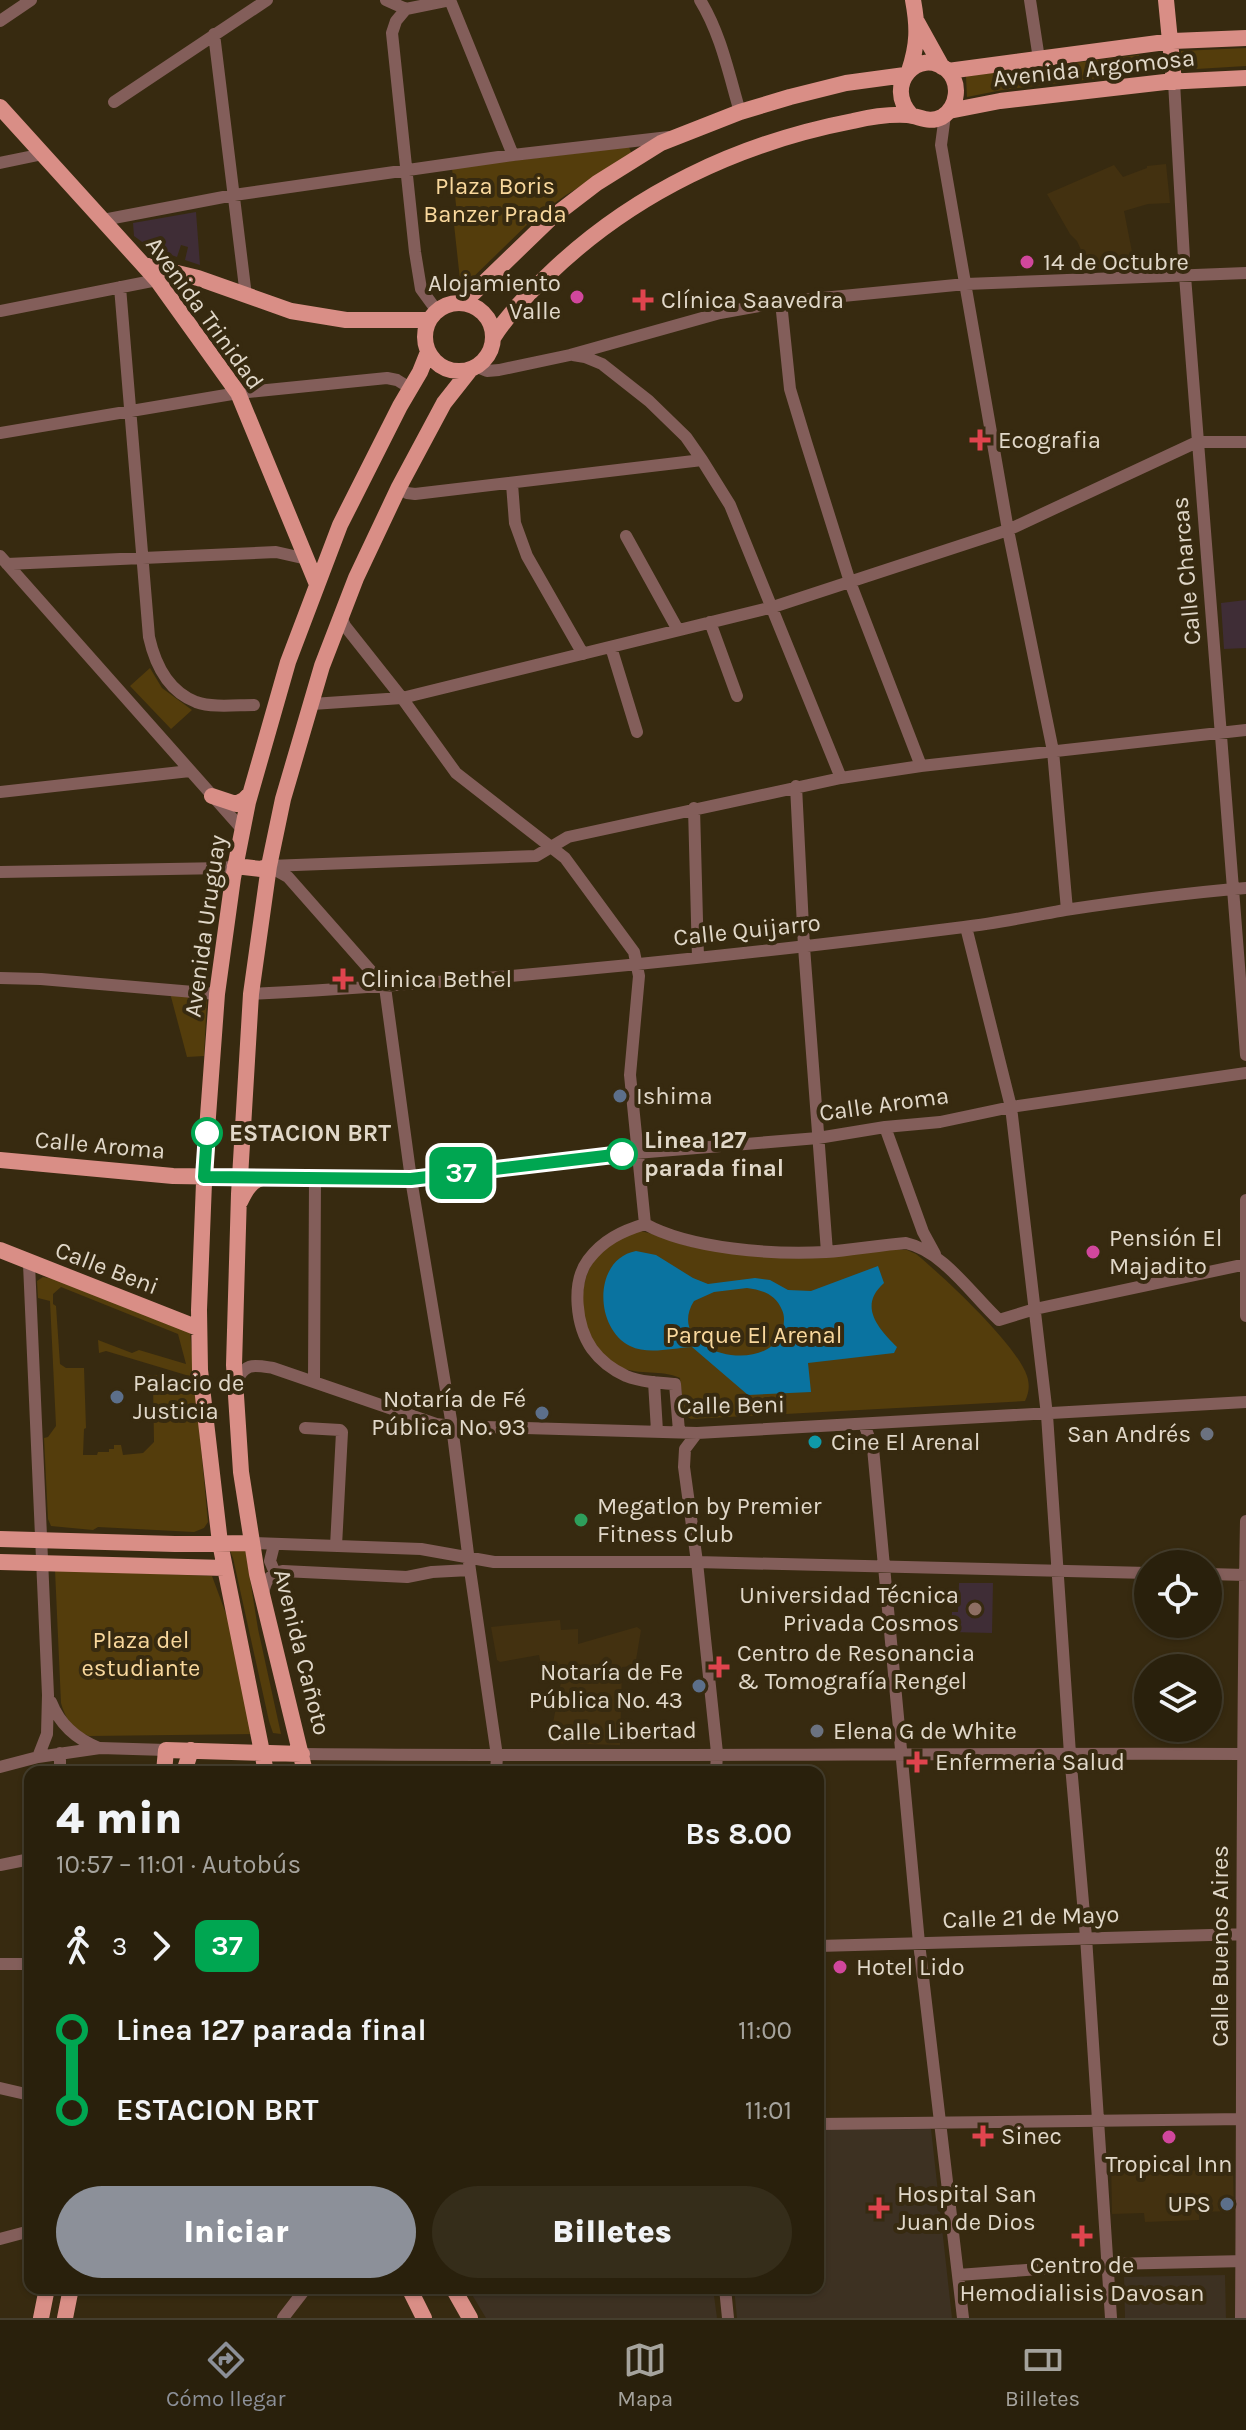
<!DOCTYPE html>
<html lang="es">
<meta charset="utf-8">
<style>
:root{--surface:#29200c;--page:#352d1a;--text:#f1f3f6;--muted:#a5a39d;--line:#453e2d;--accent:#8c9099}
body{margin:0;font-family:Karla,sans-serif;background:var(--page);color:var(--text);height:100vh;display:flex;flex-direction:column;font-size:30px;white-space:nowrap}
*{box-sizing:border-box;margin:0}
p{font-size:26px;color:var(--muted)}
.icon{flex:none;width:44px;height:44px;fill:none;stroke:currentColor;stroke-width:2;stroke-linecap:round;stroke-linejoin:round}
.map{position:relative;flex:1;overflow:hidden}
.details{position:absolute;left:24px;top:1766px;width:800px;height:528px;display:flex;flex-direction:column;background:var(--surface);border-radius:16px;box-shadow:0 2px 6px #0004,0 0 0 2px var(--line)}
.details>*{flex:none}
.badge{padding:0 16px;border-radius:12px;font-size:28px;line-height:52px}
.buttons{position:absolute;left:1134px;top:1550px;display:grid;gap:16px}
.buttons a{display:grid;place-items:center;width:88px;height:88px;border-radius:50%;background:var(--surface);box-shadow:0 2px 6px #0004,0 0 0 2px var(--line);font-size:40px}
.map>.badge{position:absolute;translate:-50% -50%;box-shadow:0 0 0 4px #fff}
.legs{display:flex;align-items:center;gap:12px;height:88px;padding:0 32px;font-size:26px}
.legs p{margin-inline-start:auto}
.overview{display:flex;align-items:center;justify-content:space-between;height:136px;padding:0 32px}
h1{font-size:44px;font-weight:800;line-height:60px}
.cta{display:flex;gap:16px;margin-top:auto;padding:16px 32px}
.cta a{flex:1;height:92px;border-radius:48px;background:var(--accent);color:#fff;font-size:32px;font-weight:800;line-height:92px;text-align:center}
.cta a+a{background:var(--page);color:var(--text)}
ul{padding:0 32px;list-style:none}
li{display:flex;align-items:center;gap:28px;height:80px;font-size:30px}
li i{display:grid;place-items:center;width:12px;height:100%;margin:0 10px;background:currentColor}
li i::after{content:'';width:20px;height:20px;margin:-10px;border:6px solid;border-radius:50%;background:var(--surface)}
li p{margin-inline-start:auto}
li:first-child i{background:linear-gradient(#0000 50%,currentColor 0)}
li:last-child i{background:linear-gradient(currentColor 50%,#0000 0)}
.dock{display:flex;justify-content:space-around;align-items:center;height:112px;border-top:2px solid var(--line);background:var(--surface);font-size:22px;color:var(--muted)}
.dock a{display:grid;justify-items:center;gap:4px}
.dock .selected{color:var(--accent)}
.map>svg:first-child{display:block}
.built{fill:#433110}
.education{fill:#3f2d36}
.medical{fill:#3d3122}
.green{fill:#543d0c;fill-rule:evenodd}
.water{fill:#0a73a0;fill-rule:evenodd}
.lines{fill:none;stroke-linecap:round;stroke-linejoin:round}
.minor{stroke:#835e5a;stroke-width:12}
.major{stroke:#d98e86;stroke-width:16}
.line-1-casing{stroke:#fff;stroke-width:18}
.line-1{stroke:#00a651;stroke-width:12}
.hotel-dot{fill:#d1479c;stroke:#372a10;stroke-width:3}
.health-dot{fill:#e0444e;stroke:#372a10;stroke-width:3}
.service-dot{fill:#5c6f8a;stroke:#372a10;stroke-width:3}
.stop-1-dot{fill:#fff;stroke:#00a651;stroke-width:4}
.worship-dot{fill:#6b7280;stroke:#372a10;stroke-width:3}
.culture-dot{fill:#0f9aa8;stroke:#372a10;stroke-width:3}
.leisure-dot{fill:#2e9e5b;stroke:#372a10;stroke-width:3}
.education-dot{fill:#8d6e63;stroke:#372a10;stroke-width:3}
.labels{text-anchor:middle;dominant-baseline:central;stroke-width:8;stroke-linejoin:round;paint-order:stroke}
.street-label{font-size:24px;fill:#e1d8c9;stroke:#372a10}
.park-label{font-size:24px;fill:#f9d89d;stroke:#372a10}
.poi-label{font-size:24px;fill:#e1d8c9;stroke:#372a10;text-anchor:start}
.stop-label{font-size:24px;font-weight:bold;fill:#e1d8c9;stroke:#372a10;text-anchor:start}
</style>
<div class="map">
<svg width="1246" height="2318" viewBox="0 0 1246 2318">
<rect width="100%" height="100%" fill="#372a10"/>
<path class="built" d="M1166,164L1170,203L1148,204L1124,211L1135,267L1086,269V261L1077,241L1070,234L1047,194L1114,165L1123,177L1147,168V166Z
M560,1620L561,1630L578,1629V1644L637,1627L641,1630L635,1666L622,1667L620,1745L549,1743L563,1672L543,1675L539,1655L500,1662L497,1660L491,1627Z
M1132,2157V2168H1149L1150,2172L1233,2169L1234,2211L1199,2212V2220L1145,2222L1144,2213L1112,2214L1111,2158Z"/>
<path class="education" d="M196,212L200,265L185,260L188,247L181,245L177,257L149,247L134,236L133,223Z
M1246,600V648L1224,649L1221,603Z
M959,1583H993L992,1633L951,1632L952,1612H958Z"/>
<path class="medical" d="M925,2126L931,2129L952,2318H737L734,2288H818V2128Z
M1225,2275L1226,2318H1125L1124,2277Z
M468,2288H713L717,2318H486Z"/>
<path class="green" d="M1246,48V66L1180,70L1181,51Z
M1139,55L1141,73L1002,90L967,97L966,76Z
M629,147L632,155L566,195L535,217L461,289L453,215L457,214L452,168Z
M150,668L162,688L192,710L171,729L130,686Z
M170,993L207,997L204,1056L187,1057Z
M635,1230C656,1233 675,1244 697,1248L885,1249L907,1250L916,1254C943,1276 1017,1345 1027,1376C1030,1386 1029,1392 1025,1401L691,1419L684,1415L680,1378C661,1369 640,1376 620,1367C581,1348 570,1287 599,1254C608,1244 624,1237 635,1230Z
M43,1277L60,1280L190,1332L208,1522L204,1528L194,1532L98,1527L93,1530L51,1526L48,1519L44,1438L48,1437L56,1426L50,1301L38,1298L37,1281ZM61,1287L178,1334L186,1364L139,1350L132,1353L98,1340L99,1353L106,1351L186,1375L187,1393L166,1383H160L157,1375L135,1376L133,1371L134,1376L148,1377L153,1382L154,1442L143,1453L123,1455L121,1445H114V1449H109V1452H98L97,1455H83L84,1429L86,1428L84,1368H66L60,1364L56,1306L53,1304V1294Z
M228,1546L245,1548L258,1629L281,1734L273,1733L269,1721L233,1558Z
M55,1570L212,1576L229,1622L256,1734L89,1736C73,1731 65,1718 61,1703Z"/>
<path class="water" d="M636,1251L656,1255L693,1278L708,1284L755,1278L770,1280L788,1290L811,1291L878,1266L884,1283C858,1306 878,1328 897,1347L894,1353L808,1363L811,1392L748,1395L692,1347C672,1348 648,1355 630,1346C594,1328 593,1259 636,1251ZM747,1288C763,1290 776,1295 782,1310C785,1316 784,1323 783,1329C769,1379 662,1352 694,1301L714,1292Z"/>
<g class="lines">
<path class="minor" d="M386,0L406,9
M450,0L513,155
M700,0C721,34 729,75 740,112
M1030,0L1039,59
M406,9L396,21L392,33L415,252L421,289L437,311
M406,9L450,0
M0,21L31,0
M214,34L246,296
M1174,82L1185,276L1246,1055
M114,102L267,0
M945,115L941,145L1008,530L1053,751L1067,910
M0,163L43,154
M103,220L234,195L513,155L669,137
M120,287L149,637C155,664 168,691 196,702C213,708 236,705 254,705
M781,302L790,389L806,442L850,582L921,766
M0,311L157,280
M573,355L585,357L602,364L649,401L686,437L702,460L730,505L841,778
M477,367L487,371L499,370L570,355L720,313L781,302L966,284L1246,273
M0,433L238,393L387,378L397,380L410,388
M512,484L515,523L527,556L583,654
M399,487L407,493L415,494L702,460
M626,536L678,630
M0,556L242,829
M7,564L276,552L307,559
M341,617L345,626L402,698L456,773L565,858L634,952L639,976L630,1075L645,1224
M710,622L737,696
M611,647L637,732
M312,704L402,698L773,607L1008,530L1197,442H1246
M796,786L804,947L827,1252
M0,792L190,771
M694,808L698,958
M269,866L536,856L568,837L841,778L921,766L1246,730
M270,867L288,877L385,987L411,1179L452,1426L470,1570L497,1756L496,1772
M0,872L225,868L235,866
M966,927L1011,1107L1047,1415L1070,1754L1086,1937L1111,2318
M0,978L41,979L217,994
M251,994C490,982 727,957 964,927C998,923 1032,916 1065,910C1125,901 1186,893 1246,888
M885,1127L923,1232L935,1254
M260,1177L411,1179L636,1153L818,1138L885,1127L940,1122L1011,1107L1246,1073
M1246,1200V1316
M645,1224C690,1249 774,1255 826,1252C853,1250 879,1245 906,1243C943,1251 972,1295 999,1320L1035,1309L1246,1264
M645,1224C622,1231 603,1240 588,1260C571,1283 576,1326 592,1349C600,1360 613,1370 626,1376C641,1382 659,1383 675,1384L679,1431
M29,1264L48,1695L47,1734L38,1757
M314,1380L315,1178
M236,1382C245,1362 254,1365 273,1368L436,1424L452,1426L697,1433L1246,1402
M654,1382L657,1431
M864,1424L873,1448L919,1943L963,2318
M305,1428L340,1430L342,1432L336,1546
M697,1433L685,1449L684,1467L697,1562L717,1753L716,1772
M252,1543L421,1549L494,1562H697L1148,1573
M274,1545L270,1561L275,1573
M1208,1574L1246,1575
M263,1594C265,1581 270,1573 283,1571L407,1577L432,1572L470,1570
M51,1702C60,1725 76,1739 99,1748
M60,1753V1772
M302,1754C616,1757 931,1753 1246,1754
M0,1767L38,1757L100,1748L166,1750
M0,1865L30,1859
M818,1946L1246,1934
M0,1964H30
M0,2088L30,2095
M818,2124L1246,2119
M0,2239L30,2231
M958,2275L1109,2264L1246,2261
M725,2288L728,2318
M283,2318L306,2288
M1241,2318C1243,2052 1241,1787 1246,1521"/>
<path class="major" d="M1166,0L1174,82
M917,22L942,67
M909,71C918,44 918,27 913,0
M948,71L1173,41L1246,38
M0,107L157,280L238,393L316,582
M949,111L1000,101L1165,82L1246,78
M144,265L198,278L291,311L346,320H429
M425 337a34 34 0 1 1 68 0a34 34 0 1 1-68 0Z
M463,303L550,219L597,183L661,143L740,112L790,97L846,83L905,75
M493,338C509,313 528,294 549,274C633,193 739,143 853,121C870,117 889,114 907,115C920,116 928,124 942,117C958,107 961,83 947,70C919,46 883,85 911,115
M212,796L236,804L244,800L250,794
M235,866L261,869L269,866
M0,1160L173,1176L240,1177
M240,1202C246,1189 251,1180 266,1177
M0,1250L198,1328
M0,1539L175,1544L252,1543
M0,1562L225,1568
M164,1772L166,1750L302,1754
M184,1772L191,1750
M266,1772L220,1543L200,1370L199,1310L205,1157L217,994L233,878L248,802L288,662L340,525L400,406L420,372L428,352
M305,1772L257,1574L241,1472L234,1365L239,1194L251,994L269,866L283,799L322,666L356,578L399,487L444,403L470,370
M409,2288L424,2318
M453,2288L470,2318
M41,2318L47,2288
M65,2318L71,2288"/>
</g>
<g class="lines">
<defs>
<path id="line-1" d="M207,1133L204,1177H208L411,1179L622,1154"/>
</defs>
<use href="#line-1" class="line-1-casing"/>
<use href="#line-1" class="line-1"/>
</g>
<g class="hotel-dot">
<circle cx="1027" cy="262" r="8"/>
<circle cx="577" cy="297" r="8"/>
<circle cx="1093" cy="1252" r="8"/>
<circle cx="840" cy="1967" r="8"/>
<circle cx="1169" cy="2137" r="8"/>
</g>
<g class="health-dot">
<path d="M639 288h8v8h8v8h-8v8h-8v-8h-8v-8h8z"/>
<path d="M976 428h8v8h8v8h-8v8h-8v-8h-8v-8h8z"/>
<path d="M339 967h8v8h8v8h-8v8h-8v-8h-8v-8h8z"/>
<path d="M715 1655h8v8h8v8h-8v8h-8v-8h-8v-8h8z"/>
<path d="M913 1750h8v8h8v8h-8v8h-8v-8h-8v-8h8z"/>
<path d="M979 2124h8v8h8v8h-8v8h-8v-8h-8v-8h8z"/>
<path d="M875 2196h8v8h8v8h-8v8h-8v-8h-8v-8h8z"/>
<path d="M1078 2224h8v8h8v8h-8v8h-8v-8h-8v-8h8z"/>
</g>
<g class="service-dot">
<circle cx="620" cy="1096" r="8"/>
<circle cx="117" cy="1397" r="8"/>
<circle cx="542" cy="1413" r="8"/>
<circle cx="699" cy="1686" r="8"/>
<circle cx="1227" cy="2204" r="8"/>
</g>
<g class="stop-1-dot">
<circle cx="207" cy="1133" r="14"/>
<circle cx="622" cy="1154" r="14"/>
</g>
<g class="worship-dot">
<circle cx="1207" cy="1434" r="8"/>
<circle cx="817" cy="1731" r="8"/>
</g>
<circle class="culture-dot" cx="815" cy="1442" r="8"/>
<circle class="leisure-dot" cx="581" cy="1520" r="8"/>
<circle class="education-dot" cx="975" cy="1609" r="8"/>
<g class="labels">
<g class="street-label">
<text transform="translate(1094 68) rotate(-6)">Avenida Argomosa</text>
<text transform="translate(205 313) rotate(54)">Avenida Trinidad</text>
<text transform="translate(1186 571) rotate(-95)">Calle Charcas</text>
<text transform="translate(205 926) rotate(-82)">Avenida Uruguay</text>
<text transform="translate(747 930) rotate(-6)">Calle Quijarro</text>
<text transform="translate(884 1104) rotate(-8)">Calle Aroma</text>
<text transform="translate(100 1145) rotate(5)">Calle Aroma</text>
<text transform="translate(107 1268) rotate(21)">Calle Beni</text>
<text transform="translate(731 1405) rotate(-1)">Calle Beni</text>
<text transform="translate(302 1652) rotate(76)">Avenida Cañoto</text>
<text transform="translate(622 1731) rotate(-1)">Calle Libertad</text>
<text transform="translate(1031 1917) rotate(-2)">Calle 21 de Mayo</text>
<text transform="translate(1220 1946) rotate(-90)">Calle Buenos Aires</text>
</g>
<g class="park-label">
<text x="495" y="186">Plaza Boris<tspan x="495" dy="28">Banzer Prada</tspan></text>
<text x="754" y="1335">Parque El Arenal</text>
<text x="141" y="1640">Plaza del<tspan x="141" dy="28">estudiante</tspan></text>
</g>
<g class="poi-label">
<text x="1043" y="262">14 de Octubre</text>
<text x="561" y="283" text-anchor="end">Alojamiento<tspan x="561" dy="28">Valle</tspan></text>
<text x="661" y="300">Clínica Saavedra</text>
<text x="998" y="440">Ecografia</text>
<text x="361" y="979">Clinica Bethel</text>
<text x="636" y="1096">Ishima</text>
<text x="1109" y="1238">Pensión El<tspan x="1109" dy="28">Majadito</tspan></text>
<text x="133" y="1383">Palacio de<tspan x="133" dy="28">Justicia</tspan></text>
<text x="526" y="1399" text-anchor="end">Notaría de Fé<tspan x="526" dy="28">Pública No. 93</tspan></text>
<text x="1191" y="1434" text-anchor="end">San Andrés</text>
<text x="831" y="1442">Cine El Arenal</text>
<text x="597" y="1506">Megatlon by Premier<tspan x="597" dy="28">Fitness Club</tspan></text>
<text x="959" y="1595" text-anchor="end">Universidad Técnica<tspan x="959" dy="28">Privada Cosmos</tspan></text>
<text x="737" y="1653">Centro de Resonancia<tspan x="737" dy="28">&amp; Tomografía Rengel</tspan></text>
<text x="683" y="1672" text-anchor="end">Notaría de Fe<tspan x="683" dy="28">Pública No. 43</tspan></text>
<text x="833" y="1731">Elena G de White</text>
<text x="935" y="1762">Enfermeria Salud</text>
<text x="856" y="1967">Hotel Lido</text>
<text x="1001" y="2136">Sinec</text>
<text x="1169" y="2164" text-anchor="middle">Tropical Inn</text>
<text x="897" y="2194">Hospital San<tspan x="897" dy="28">Juan de Dios</tspan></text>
<text x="1211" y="2204" text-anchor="end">UPS</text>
<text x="1082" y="2265" text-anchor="middle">Centro de<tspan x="1082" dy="28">Hemodialisis Davosan</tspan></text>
</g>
<g class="stop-label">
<text x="229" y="1133">ESTACION BRT</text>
<text x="644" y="1140">Linea 127<tspan x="644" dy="28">parada final</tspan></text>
</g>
</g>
</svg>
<div class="buttons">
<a><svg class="icon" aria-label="locate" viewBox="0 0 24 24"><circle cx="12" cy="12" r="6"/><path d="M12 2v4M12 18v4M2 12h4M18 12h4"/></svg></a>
<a><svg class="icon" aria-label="layers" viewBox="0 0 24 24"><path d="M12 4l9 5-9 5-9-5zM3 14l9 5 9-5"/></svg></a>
</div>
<b class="badge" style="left:461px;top:1173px;background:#00a651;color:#fff">37</b>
<section class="details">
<div class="overview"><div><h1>4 min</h1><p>10:57 – 11:01 · Autobús</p></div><b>Bs 8.00</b></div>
<div class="legs"><svg class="icon" aria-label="walk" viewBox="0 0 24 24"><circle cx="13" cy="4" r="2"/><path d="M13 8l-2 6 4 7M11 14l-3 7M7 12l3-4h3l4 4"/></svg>3<svg class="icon" aria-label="forward" viewBox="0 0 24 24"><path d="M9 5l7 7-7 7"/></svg><b class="badge" style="background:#00a651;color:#fff">37</b></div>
<ul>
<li><i style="color:#00a651"></i><b>Linea 127 parada final</b><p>11:00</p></li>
<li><i style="color:#00a651"></i><b>ESTACION BRT</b><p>11:01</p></li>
</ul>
<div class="cta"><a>Iniciar</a><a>Billetes</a></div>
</section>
</div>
<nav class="dock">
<a class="selected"><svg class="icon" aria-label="directions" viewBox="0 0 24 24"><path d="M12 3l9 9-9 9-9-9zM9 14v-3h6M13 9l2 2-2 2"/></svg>Cómo llegar</a>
<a><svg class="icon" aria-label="map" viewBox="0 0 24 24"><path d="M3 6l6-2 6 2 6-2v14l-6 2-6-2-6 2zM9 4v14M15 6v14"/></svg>Mapa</a>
<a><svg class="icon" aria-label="tickets" viewBox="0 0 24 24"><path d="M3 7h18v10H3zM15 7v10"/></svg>Billetes</a>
</nav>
